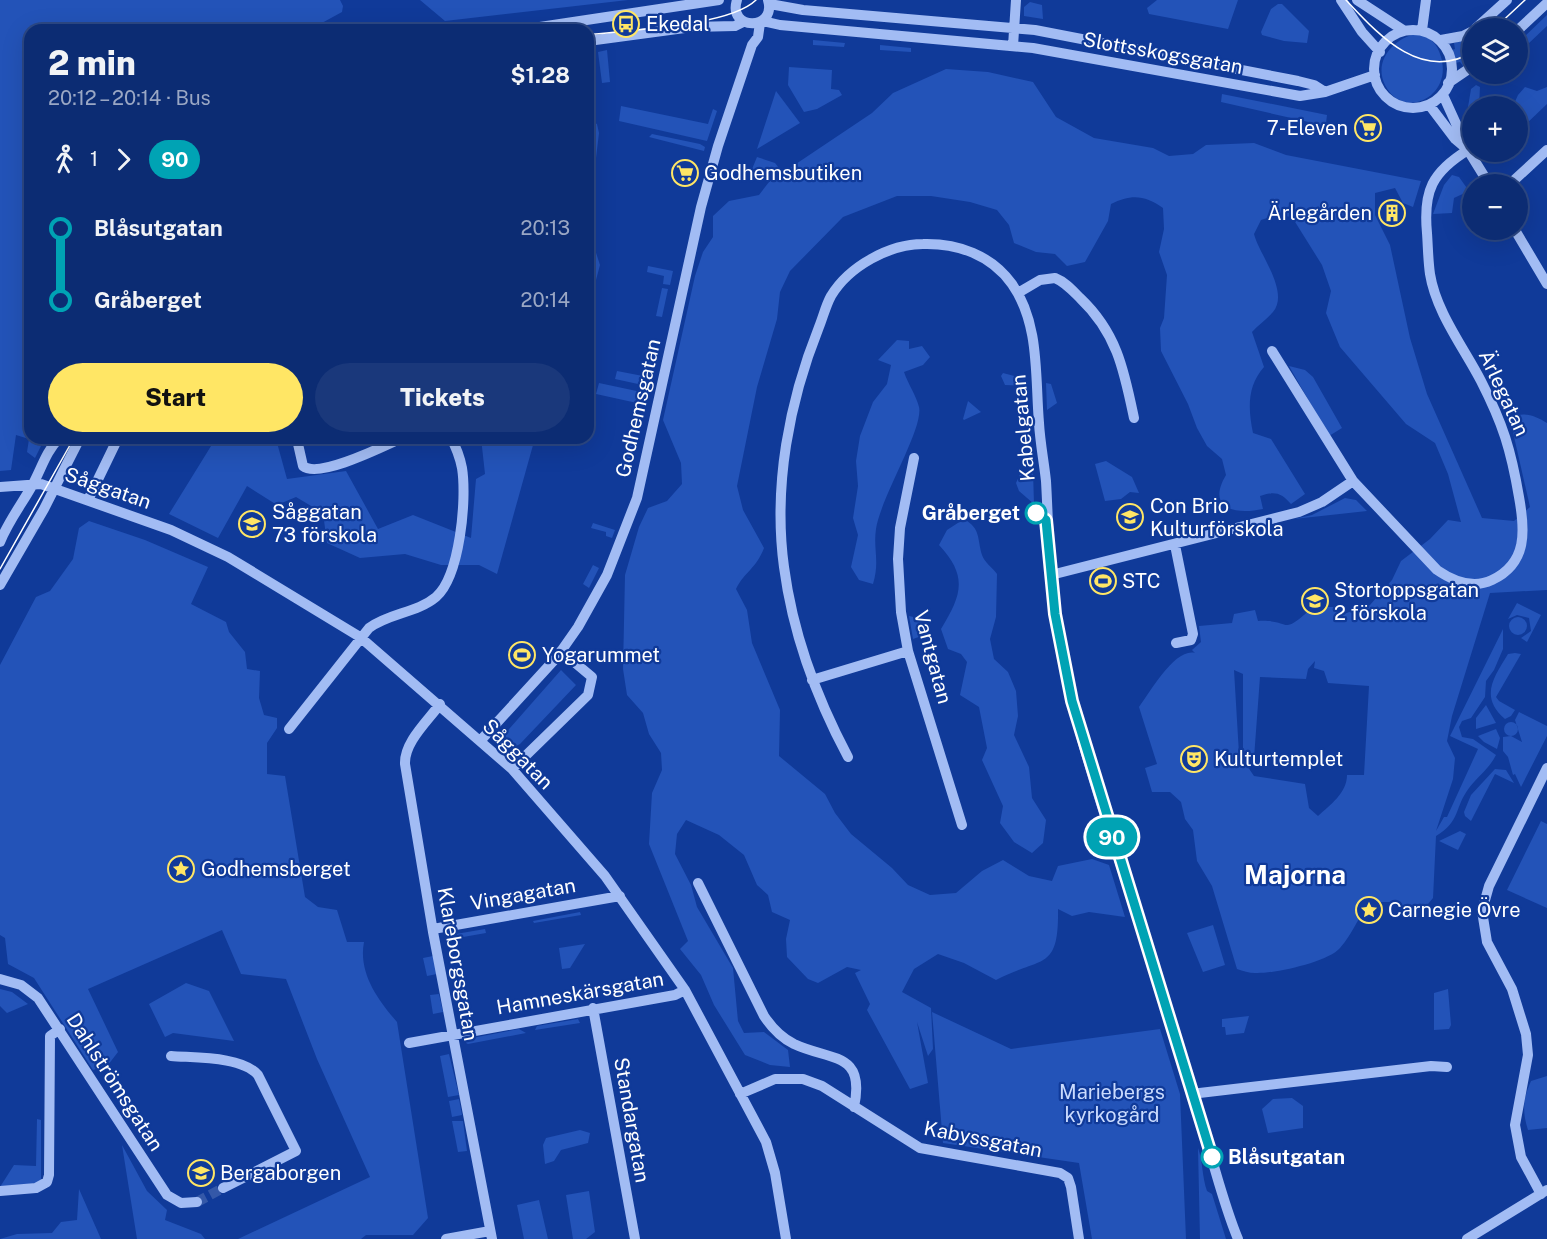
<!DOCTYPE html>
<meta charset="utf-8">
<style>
:root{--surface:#0c2c73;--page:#1a387b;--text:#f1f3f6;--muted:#9aa7c4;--line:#2c4885;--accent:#ffe665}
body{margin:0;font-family:"Public Sans",sans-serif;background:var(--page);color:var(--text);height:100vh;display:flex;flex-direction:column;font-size:22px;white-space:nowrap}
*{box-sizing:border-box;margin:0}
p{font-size:20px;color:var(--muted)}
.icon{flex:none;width:33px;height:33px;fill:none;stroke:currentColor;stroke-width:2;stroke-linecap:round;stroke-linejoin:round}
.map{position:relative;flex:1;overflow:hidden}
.details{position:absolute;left:24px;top:24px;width:570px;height:420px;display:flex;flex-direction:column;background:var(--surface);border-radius:18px;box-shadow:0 6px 24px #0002,0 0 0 2px var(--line)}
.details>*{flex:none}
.badge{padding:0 12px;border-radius:20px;font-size:21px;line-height:39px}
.tools{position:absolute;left:1462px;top:18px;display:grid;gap:12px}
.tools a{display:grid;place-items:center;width:66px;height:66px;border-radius:50%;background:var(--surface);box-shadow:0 6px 24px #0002,0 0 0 2px var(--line);font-size:30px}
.map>.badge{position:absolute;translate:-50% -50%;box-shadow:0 0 0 3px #fff}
.legs{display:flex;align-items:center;gap:9px;height:66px;padding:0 24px;font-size:20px}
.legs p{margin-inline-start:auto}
.headline{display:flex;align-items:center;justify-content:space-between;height:102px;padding:0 24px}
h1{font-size:33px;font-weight:800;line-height:45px}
.cta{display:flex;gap:12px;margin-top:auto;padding:12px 24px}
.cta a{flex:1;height:69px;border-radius:36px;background:var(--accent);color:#111;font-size:24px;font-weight:800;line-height:69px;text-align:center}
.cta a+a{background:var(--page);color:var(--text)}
ul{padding:0 24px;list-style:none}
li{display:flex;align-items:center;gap:21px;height:72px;font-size:22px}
li i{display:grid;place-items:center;width:9px;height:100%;margin:0 8px;background:currentColor}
li i::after{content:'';width:15px;height:15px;margin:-8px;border:4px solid;border-radius:50%;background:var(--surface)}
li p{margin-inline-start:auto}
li:first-child i{background:linear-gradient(#0000 50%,currentColor 0)}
li:last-child i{background:linear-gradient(currentColor 50%,#0000 0)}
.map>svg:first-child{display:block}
.green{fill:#2353b8;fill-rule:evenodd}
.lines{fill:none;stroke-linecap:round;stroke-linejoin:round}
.minor-tunnel{stroke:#3458a8;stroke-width:10;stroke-dasharray:10 5;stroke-linecap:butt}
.minor{stroke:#a2bcf4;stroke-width:10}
.tram{stroke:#fff;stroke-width:1.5}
.line-1-casing{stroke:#fff;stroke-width:14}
.line-1{stroke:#00a3b4;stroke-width:9}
.stop-1-dot{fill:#fff;stroke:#00a3b4;stroke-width:3}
.labels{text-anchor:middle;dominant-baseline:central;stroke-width:4.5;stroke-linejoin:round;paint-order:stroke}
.poi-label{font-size:20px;fill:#fff;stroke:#103a99;text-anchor:start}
.street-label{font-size:20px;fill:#fff;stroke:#103a99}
.stop-label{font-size:20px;font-weight:bold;fill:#fff;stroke:#103a99;text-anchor:end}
.park-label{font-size:20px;fill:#cadbfe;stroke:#103a99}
.district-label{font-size:26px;font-weight:bold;fill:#fff;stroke:#103a99}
</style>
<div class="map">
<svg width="1547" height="1239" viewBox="0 0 1547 1239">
<rect width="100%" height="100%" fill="#103a99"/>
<path class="green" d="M0,0H340L343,6L342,12L309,30H30V438H45L35,458L27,452L29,439L16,435L11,470L0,471Z
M420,0H628L445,21Z
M1157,0H1238L1228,29L1149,14L1147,8Z
M1030,2L1042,5L1043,19L1024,16V7Z
M1278,4H1282L1309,31L1307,43L1284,41L1262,35L1261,32L1271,9Z
M1547,15V26L1528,44L1523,38Z
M1416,34C1430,36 1437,43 1441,57C1453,97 1403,121 1385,85C1373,61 1394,38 1416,34Z
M813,40L845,43L844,47L813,45Z
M1461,41L1470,63L1463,66L1460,62L1455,63L1452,50L1455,49L1454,43Z
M880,45L911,48V52L880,50Z
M607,50L610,82L602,83L598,52Z
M789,67L832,70L831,89L839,90L842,95L817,109L804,112L788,85Z
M946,69L988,72L1033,82L1056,117L1094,138L1153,148L1169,156L1193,154L1206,145L1254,143L1286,155L1421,181L1413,207L1403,203L1395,188L1375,193V215L1390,245L1410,338L1427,394L1482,518L1514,521L1530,507L1510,419C1522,410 1536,416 1547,423V590L1490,593L1452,716L1447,741L1455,758L1453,779L1436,831L1444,817H1447L1478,749L1450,736L1503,629V649L1494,670L1486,681L1485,697L1471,718L1462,721L1459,727L1462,737L1473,739L1496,755C1489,769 1478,776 1469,788C1454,808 1461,821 1436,836L1433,898L1428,904L1408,909L1396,902H1372C1356,919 1354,932 1340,948C1328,962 1274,974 1255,973C1249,973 1243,971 1237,969L1212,886L1197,861L1193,830L1185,819L1181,802L1170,792H1152L1145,768L1157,764L1139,707C1151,691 1175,648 1195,653L1192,650L1201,642L1199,626L1232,623L1234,614L1255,610L1258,621C1293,619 1279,638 1313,607H1337L1338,615C1351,614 1358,605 1370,605L1392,580L1401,561L1430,539L1448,520L1461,522L1448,474L1435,443L1406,424L1340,347L1326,313L1331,291L1322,265L1292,217L1277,215L1261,220L1254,234C1259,254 1290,292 1273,312C1267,319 1258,325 1252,332L1264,367C1247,386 1248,409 1253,433L1271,439L1305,494L1291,504C1281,492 1274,491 1260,496L1263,509C1235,515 1206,509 1226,475L1222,459L1207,446L1197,428L1188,404L1161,351L1160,328L1164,318L1167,275L1159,252L1164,229L1163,208C1145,195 1131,194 1111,204L1108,221L1085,262L1067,266L1055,254L1036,252L1014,243L1009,225L997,210L970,202L931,196H897L843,217L790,271L780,292L777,319L757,387L737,486L743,510L764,548C756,569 745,571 736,589L747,610L752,643L780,710L779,756L825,794L835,813L851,834L892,868L908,885L930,895L956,893L982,871L1003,860L1029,876L1052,881L1058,866L1092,859L1109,865L1125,917L1089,912L1072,916L1058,909C1059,972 1042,956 996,980L964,963L938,954L914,969L902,992L931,1008L933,1049L928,1056L917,1022L928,1083L910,1089L867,1010L870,1004L855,973L861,970L847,967L818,983L808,979L787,957L786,939L790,920L772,912L768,895L757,885L744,855L719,835L686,820L677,834L675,854L691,885L697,907L733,968L738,1021L744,1033L764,1032L788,1050L790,1067L770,1065L745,1055L714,1005L701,975L680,949L688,941L649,844L652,793L662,770L661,753L649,734L643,713L627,695L623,669L625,575L639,527L648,508L667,501L682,484L681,463L663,420L695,276L703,252L713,237V216L729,201L759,195L769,182L872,113L893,93ZM1315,661L1314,668L1324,671L1328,683L1369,686L1364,775H1347C1347,793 1330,805 1318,816L1309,808L1305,784L1254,776L1239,754L1234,670L1243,674V748L1247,757L1254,758L1260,677L1306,679L1308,669Z
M1476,85L1480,87L1479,106H1473L1472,111L1468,107L1471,89Z
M1525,87L1537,91L1547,87V104L1521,129L1518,125V106H1513L1518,95Z
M776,91L800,123L757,149Z
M1222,94L1327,115L1326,123L1322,125L1221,102Z
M621,106L708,124L713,109L717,111L707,141L619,121Z
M588,120L597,124L599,133L588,225Z
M652,134L700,144L705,147L704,151L649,137Z
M757,157L775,163L779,168L760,178L750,174Z
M1452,175L1459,177L1469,191L1454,198L1452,213L1433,214L1444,185Z
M588,228L600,265L588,310Z
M648,266L673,271L670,285L663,284L664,276L647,272Z
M662,288L668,289L662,317L656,316Z
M897,340L909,341V349L922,346L930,357L923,365L904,372C908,384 916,395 919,407C924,428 880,499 876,529C873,549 880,561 873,584L859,580L851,567L858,535L853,518L858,486L856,461L860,436L873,402L887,384L891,365L878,360Z
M650,346L656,347L649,377L638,384L615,379L617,371L643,376Z
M1289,366L1305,370L1313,377L1342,428L1329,436Z
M1003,373L1025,379L1028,386L1005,385L1001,376Z
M599,383L646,393L638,434L631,432L637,403L596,394Z
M1046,383L1051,384L1057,403L1047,410Z
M968,401L981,412L964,420L963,419Z
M216,438H280L276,439L287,479L346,471L378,529L413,515L471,538L476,479L485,474L481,438H535L497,574L479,565H441L405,554L360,558L327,543L323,513L296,497L277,505L247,486L218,538L169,514Z
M630,438L637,439L631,464L625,463Z
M1106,461L1132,477L1139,493L1130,492L1121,499L1105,501L1095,464Z
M1033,471L1034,504L1019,491L1016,483L1021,472Z
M1345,498L1356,500L1367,511L1294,519L1312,515Z
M964,519C981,529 977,538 982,555C984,562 993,568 997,574L996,617L990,639L994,659L1008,672L1016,691L1018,716L1014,735L1029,767L1032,798L1046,820L1043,843L1032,853L1014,842L1000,823L1003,806L982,760L987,748L979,707L960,695L967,662L961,654L948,649L941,629C962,595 968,576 939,545L947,530Z
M89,521L145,540L208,567L191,604L226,622L229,632L245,652L247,669L260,671L259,698L264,715L277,718V728L267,743V774L285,776L305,897L318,907L337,910L347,942H364C358,973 378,1000 397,1022L428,1218L413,1235H366L361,1239H238L370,1177L317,1059L286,979L241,974L222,930L88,989L118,1052L108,1065L93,1070L34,978L8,964L5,938L0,935V665L36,597L50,591L73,559L79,528Z
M593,523L615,530L612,538L606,536V532L591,528Z
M593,565L599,568L589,588L583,584Z
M1517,603L1541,615L1527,642L1521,638L1531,631L1529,618L1517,615L1508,619Z
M909,616L918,618L930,633L913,639Z
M1509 626a9 9 0 1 1 18 0a9 9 0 1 1-18 0Z
M1515,653L1521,654L1496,697L1499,701L1515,710L1511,716L1505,719C1479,697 1494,677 1508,654Z
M561,670L576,685L520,744L512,748L502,737Z
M1486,705L1496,723L1476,729V718Z
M1519,712L1547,726V736L1521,787L1515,774L1513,775L1508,757L1503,751V737L1511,736L1522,742L1515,720Z
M1504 729a7 7 0 1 1 14 0a7 7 0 1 1-14 0Z
M1496,729L1500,738L1497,749L1484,742L1478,736Z
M1495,769L1506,770L1514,783L1495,774L1471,821L1465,816L1464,812L1471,795Z
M1541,821L1547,824V908L1507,890Z
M1460,831L1466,834L1458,850L1439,841Z
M580,912L581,915L534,923L533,921Z
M1213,925L1225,965L1203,972L1187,933Z
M485,929L486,933L446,940L450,935Z
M585,944L570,968L562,969L559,948Z
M433,956L437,974L427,976L423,958Z
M186,983L209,991L234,1041L173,1033L165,1037L149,1004Z
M0,989L12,992L28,1004L7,1013L0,1006Z
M1448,989L1451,1025L1449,1029L1434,1030V993Z
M439,994L443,1012L433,1014L430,995Z
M932,1012L1011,1049L1160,1029L1180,1094L1186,1239H1092L1079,1163L943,1143Z
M1249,1016L1244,1033L1226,1035L1225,1027H1222V1019Z
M578,1019L580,1023L535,1030L537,1026Z
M519,1029L526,1033L468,1044L466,1043L467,1039Z
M449,1054L459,1095L448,1097L440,1056Z
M1547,1076V1128L1528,1130C1522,1111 1523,1099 1531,1081Z
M1292,1098L1303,1106V1128L1268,1133L1262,1109L1273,1099Z
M459,1099L462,1115L452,1117L449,1101Z
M37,1119L41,1120V1180L38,1183L0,1187L14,1165L36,1166Z
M452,1121H463L467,1151L458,1152Z
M580,1130L590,1133L588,1143L561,1150L554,1161L545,1164L543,1145L546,1138Z
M122,1145L147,1191L167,1210L165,1220L201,1234L205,1239H137Z
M1198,1148C1203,1162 1202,1177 1207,1191L1212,1194L1226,1239H1200Z
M79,1189L101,1239H0L17,1234L52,1233L61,1222L77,1220Z
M589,1191L595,1232L586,1239H573L566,1195Z
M539,1200L548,1239H524L517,1205Z"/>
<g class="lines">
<path class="minor-tunnel" d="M197,1202L223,1188"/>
<path class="minor" d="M737,0C727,31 777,31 768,0
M1341,0L1362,32L1380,52
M1357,0L1403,30
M770,4L803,10L1035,30L1298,81L1314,85L1325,92
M763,21L780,25L1033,48L1300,96L1325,92L1375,75
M1476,28L1507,0
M520,30L719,0
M1422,30L1426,0
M1518,30L1547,3
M1374 69a39 39 0 1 1 78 0a39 39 0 1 1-78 0Z
M1441,40L1463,36L1473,31
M588,41L692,27L735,26L743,22
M1013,46L1016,0
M1448,83L1473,66
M1443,95L1468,150L1489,184
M1430,106L1455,139L1468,150
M1510,184L1547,150
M1515,230L1547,284
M1018,293L1040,280L1055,278C1065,282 1072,290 1080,298C1117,333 1124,370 1134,418
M1272,351L1353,481L1437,570C1453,581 1473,589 1492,580C1528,563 1525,530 1519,497C1511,450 1503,424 1481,381C1464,348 1436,312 1430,274C1428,260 1428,247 1427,233C1423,191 1432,172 1468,150
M298,444L303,466C319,479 384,446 402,438
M914,458L900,528L898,559L901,612L908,651L962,825
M0,487L41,484L171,530L228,557L360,637L512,769L605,876L685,990L766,1142L775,1173L786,1239
M88,500L118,438
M0,542C9,520 22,504 33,484C42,467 46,452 59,438
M1175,545L1193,634L1191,640L1176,643
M1051,575L1299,512L1322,502L1353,481
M0,585L44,509L80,438
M812,680L908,651
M440,704C428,721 404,742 405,764L433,932L492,1239
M289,729L369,628C389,613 417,613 436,597C460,576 467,499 462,468C460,458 456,447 451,438
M481,740L557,657L578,627L607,575L637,498L701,207L718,146L752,45L758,37L760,23
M848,757C816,697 793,635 784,567C773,486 789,402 819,327C823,317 826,305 831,296C849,266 890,244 923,244C958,243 991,255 1012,284C1040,324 1035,376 1039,423C1040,442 1044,462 1046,481C1049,534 1049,588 1059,641C1079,749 1118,852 1150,957C1168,1019 1188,1081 1207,1143C1217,1175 1225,1208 1238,1239
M512,769L588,695L592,677L561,651
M698,883L764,1016C772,1028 782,1038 794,1044C830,1061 866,1051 854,1107
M433,929L620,896
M0,979L21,985L38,998L167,1195L181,1203L197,1202
M593,1008L635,1239
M409,1043L675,995L685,990
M171,1056C194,1058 242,1056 258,1075L296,1151L223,1188
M740,1094L775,1079H803L822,1086L920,1148L1060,1173L1068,1178L1071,1187L1079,1239
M1191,1094L1431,1066L1447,1067
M0,1191L36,1188L47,1182L49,1175L50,1036L60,1029
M1541,1194L1521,1157L1515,1125L1528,1055L1526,1034L1512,989L1487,942L1482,911L1489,886L1547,768
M446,1239L490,1231
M1467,1239L1547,1190"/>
<path class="tram" d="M1346,0C1378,34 1421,83 1473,52
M1495,28L1525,0
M588,35C628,30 730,26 756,0
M0,569L74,438"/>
</g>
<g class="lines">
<defs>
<path id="line-1" d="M1036,513L1046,520L1055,614L1072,701L1212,1157"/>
</defs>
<use href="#line-1" class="line-1-casing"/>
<use href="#line-1" class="line-1"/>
</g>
<defs>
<symbol id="bus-ring" viewBox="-11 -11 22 22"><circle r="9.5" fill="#103a99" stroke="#ffe665" stroke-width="1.5"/><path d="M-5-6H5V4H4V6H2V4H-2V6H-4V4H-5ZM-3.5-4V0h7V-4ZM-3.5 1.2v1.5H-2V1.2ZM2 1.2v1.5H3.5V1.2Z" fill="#ffe665"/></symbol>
<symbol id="supermarket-ring" viewBox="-11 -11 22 22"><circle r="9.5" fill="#103a99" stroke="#ffe665" stroke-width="1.5"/><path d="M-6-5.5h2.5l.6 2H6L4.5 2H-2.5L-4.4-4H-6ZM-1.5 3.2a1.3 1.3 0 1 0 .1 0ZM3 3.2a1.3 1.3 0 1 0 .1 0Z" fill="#ffe665"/></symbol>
<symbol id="building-ring" viewBox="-11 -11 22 22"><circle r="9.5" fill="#103a99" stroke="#ffe665" stroke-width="1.5"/><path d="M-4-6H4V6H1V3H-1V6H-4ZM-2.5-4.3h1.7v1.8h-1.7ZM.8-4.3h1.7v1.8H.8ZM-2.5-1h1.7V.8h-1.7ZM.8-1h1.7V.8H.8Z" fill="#ffe665"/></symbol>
<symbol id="school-ring" viewBox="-11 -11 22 22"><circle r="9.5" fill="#103a99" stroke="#ffe665" stroke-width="1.5"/><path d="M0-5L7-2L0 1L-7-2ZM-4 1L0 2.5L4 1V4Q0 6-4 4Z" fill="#ffe665"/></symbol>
<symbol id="stadium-ring" viewBox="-11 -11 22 22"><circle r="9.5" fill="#103a99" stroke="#ffe665" stroke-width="1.5"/><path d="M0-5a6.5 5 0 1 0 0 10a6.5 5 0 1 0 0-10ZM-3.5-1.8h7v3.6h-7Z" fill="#ffe665"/></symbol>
<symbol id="theatre-ring" viewBox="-11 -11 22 22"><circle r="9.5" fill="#103a99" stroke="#ffe665" stroke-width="1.5"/><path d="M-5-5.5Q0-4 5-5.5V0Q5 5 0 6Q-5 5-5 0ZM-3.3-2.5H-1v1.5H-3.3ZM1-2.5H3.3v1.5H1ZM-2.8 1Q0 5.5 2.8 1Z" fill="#ffe665"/></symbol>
<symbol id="sight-ring" viewBox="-11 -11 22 22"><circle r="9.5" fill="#103a99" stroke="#ffe665" stroke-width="1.5"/><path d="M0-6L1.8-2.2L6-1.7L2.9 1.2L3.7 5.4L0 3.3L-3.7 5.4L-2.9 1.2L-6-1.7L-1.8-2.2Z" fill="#ffe665"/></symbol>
</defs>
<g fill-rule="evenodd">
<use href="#bus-ring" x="611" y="9" width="30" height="30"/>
<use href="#supermarket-ring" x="1353" y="113" width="30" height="30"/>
<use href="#supermarket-ring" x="670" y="158" width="30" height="30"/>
<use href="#building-ring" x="1377" y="198" width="30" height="30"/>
<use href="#school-ring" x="1115" y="502" width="30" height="30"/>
<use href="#school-ring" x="237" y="509" width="30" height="30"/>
<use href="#stadium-ring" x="1088" y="566" width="30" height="30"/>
<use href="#school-ring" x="1300" y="586" width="30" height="30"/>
<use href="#stadium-ring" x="507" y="640" width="30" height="30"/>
<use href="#theatre-ring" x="1179" y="744" width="30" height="30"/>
<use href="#sight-ring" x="166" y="854" width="30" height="30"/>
<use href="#sight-ring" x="1354" y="895" width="30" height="30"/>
<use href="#school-ring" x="186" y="1158" width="30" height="30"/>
</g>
<g class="stop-1-dot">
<circle cx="1036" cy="513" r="10"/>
<circle cx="1212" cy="1157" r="10"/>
</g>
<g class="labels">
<g class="poi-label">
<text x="646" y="24">Ekedal</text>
<text x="1348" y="128" text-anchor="end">7-Eleven</text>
<text x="704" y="173">Godhemsbutiken</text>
<text x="1372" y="213" text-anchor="end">Ärlegården</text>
<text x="1150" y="506">Con Brio<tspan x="1150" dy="23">Kulturförskola</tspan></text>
<text x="272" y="512">Såggatan<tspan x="272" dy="23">73 förskola</tspan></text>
<text x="1122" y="581">STC</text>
<text x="1334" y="590">Stortoppsgatan<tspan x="1334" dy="23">2 förskola</tspan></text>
<text x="542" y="655">Yogarummet</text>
<text x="1214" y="759">Kulturtemplet</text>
<text x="201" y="869">Godhemsberget</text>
<text x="1388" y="910">Carnegie Övre</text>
<text x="220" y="1173">Bergaborgen</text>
</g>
<g class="street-label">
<text transform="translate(1163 53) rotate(10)">Slottsskogsgatan</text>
<text transform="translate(1504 393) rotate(65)">Ärlegatan</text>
<text transform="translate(638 408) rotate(-77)">Godhemsgatan</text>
<text transform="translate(1023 428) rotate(-95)">Kabelgatan</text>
<text transform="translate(108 488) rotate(19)">Såggatan</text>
<text transform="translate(933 657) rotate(75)">Vantgatan</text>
<text transform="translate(518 754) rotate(45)">Såggatan</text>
<text transform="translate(523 894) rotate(-10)">Vingagatan</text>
<text transform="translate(458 964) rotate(80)">Klareborgsgatan</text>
<text transform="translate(580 993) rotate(-10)">Hamneskärsgatan</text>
<text transform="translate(115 1082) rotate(57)">Dahlströmsgatan</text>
<text transform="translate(632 1120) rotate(80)">Standargatan</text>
<text transform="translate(983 1139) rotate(11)">Kabyssgatan</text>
</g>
<g class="stop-label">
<text x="1020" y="513">Gråberget</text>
<text x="1228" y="1157" text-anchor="start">Blåsutgatan</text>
</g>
<g class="park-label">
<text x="1112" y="1092">Mariebergs<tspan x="1112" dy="23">kyrkogård</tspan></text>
</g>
<g class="district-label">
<text x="1295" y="874">Majorna</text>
</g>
</g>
</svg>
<div class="tools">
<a><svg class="icon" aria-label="layers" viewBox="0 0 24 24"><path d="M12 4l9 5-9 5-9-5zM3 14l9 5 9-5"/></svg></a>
<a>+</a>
<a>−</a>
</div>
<b class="badge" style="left:1112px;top:837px;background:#00a3b4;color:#fff">90</b>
<section class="details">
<div class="headline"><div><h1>2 min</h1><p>20:12 – 20:14 · Bus</p></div><b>$1.28</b></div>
<div class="legs"><svg class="icon" aria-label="walk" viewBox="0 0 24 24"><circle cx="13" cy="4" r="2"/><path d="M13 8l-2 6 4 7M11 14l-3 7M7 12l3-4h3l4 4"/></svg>1<svg class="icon" aria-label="forward" viewBox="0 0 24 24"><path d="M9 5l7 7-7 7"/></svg><b class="badge" style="background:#00a3b4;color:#fff">90</b></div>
<ul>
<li><i style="color:#00a3b4"></i><b>Blåsutgatan</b><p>20:13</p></li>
<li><i style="color:#00a3b4"></i><b>Gråberget</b><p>20:14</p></li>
</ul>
<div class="cta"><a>Start</a><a>Tickets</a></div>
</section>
</div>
